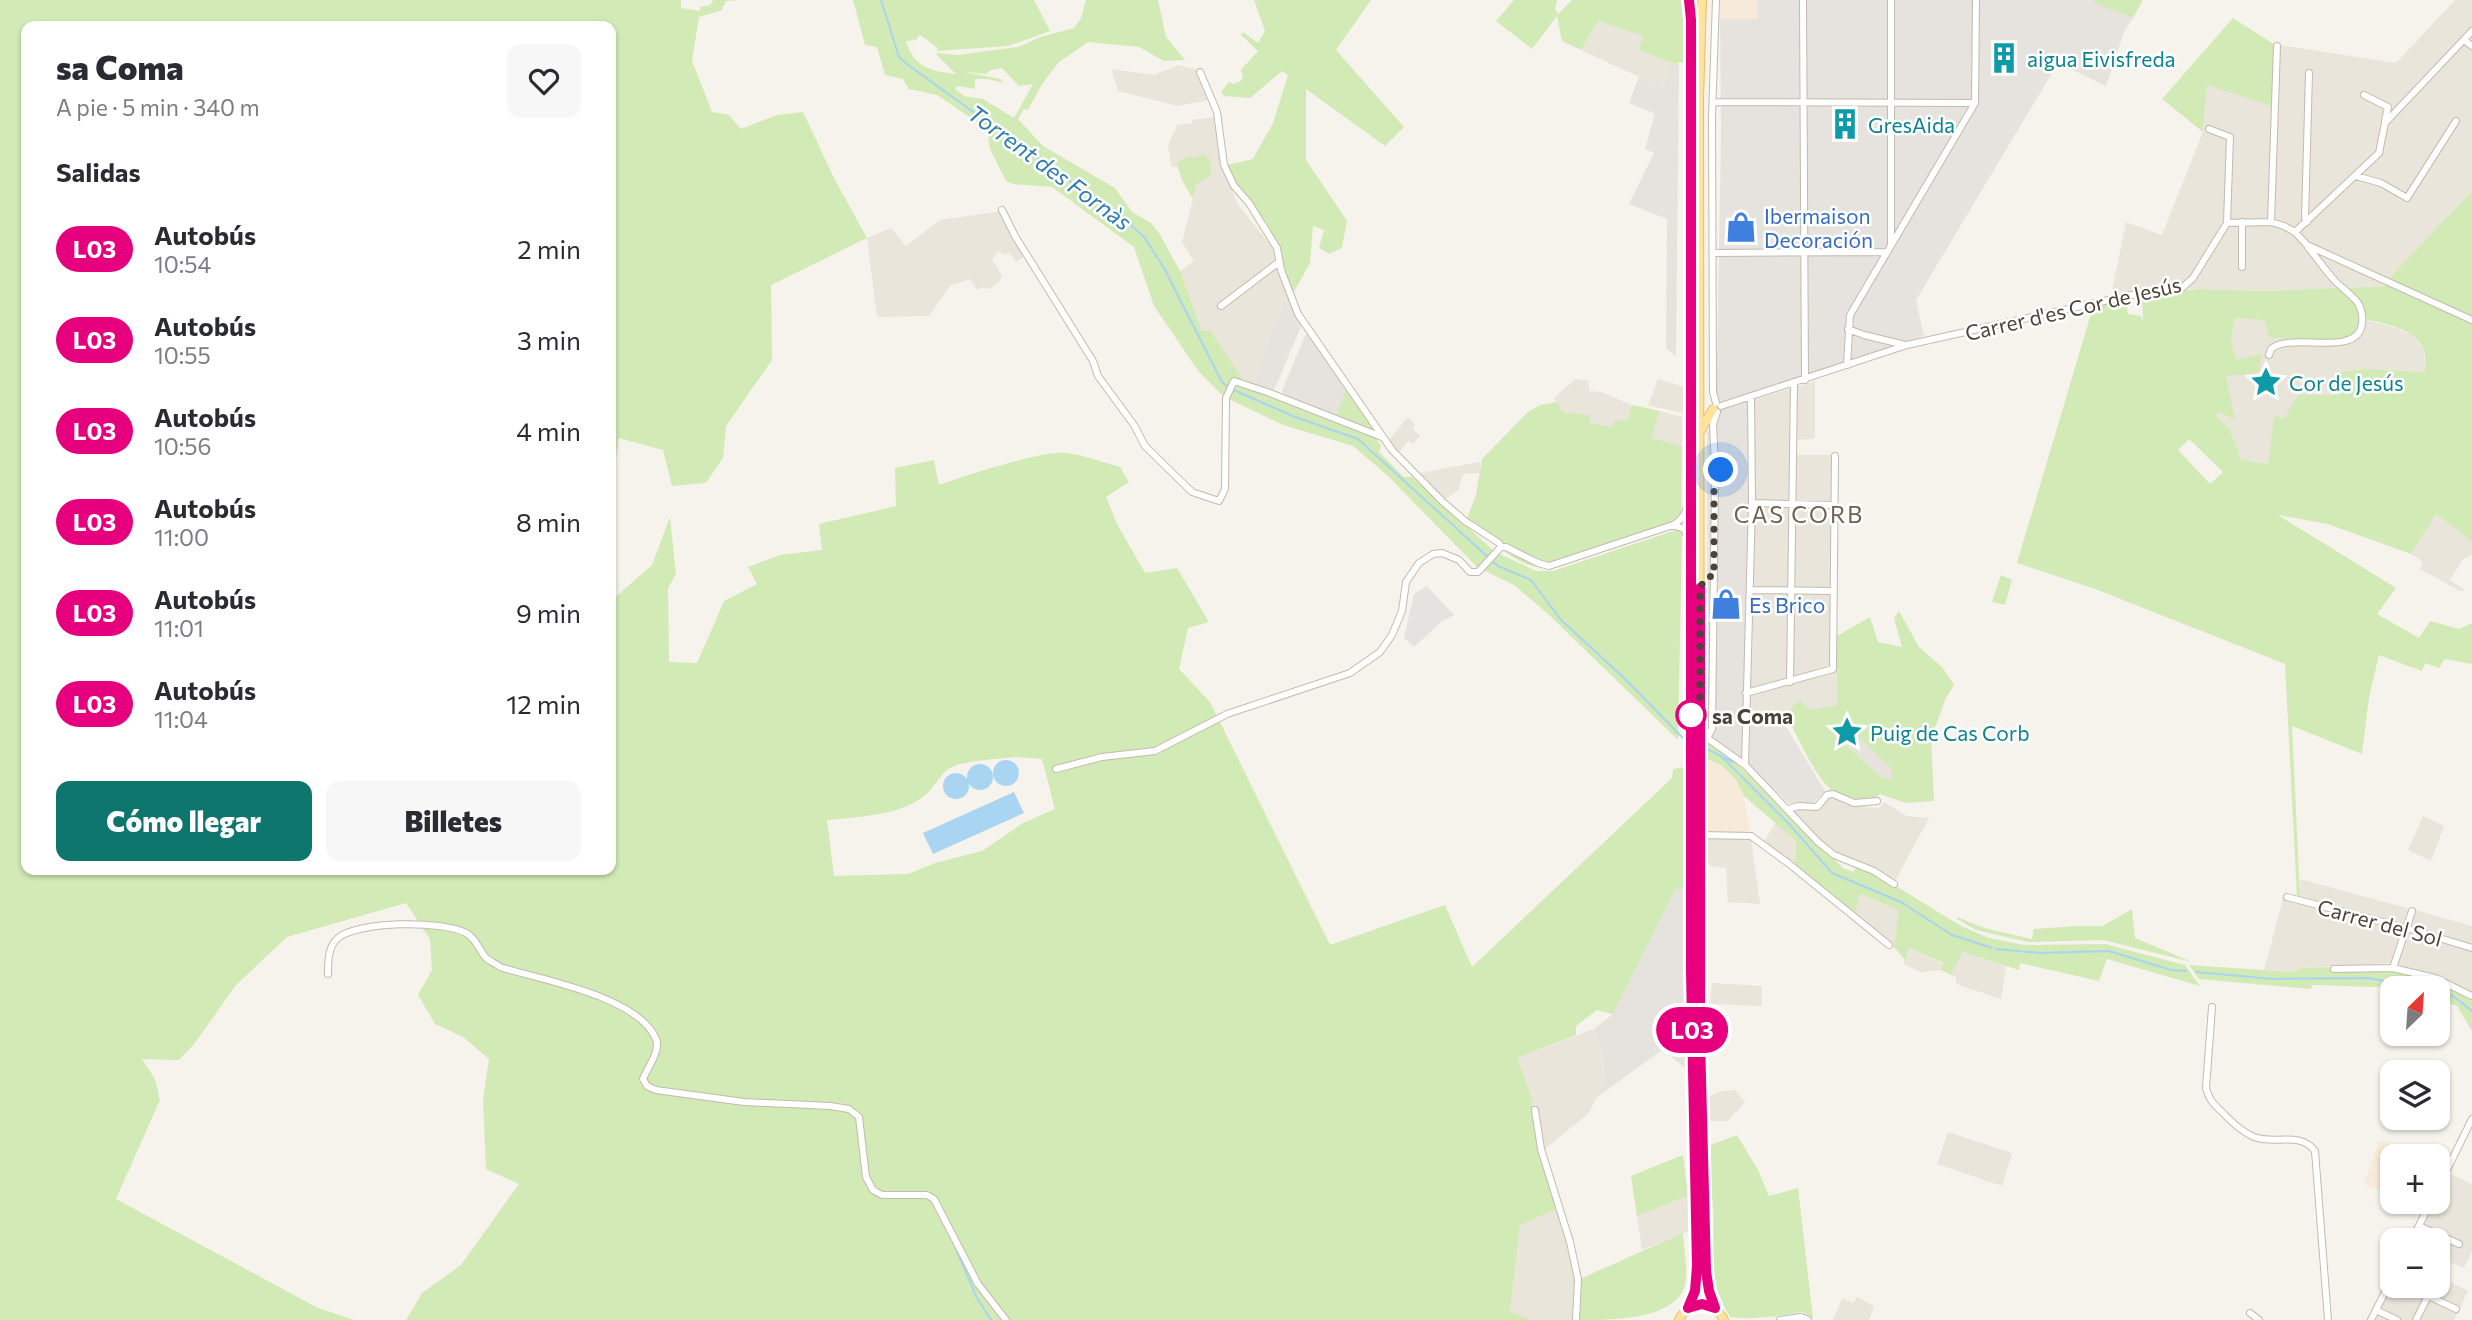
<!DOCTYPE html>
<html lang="es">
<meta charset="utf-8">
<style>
:root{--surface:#fff;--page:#f7f7f7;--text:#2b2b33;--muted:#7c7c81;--accent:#0f766e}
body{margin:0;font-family:Commissioner,sans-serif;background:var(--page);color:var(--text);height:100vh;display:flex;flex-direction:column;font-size:26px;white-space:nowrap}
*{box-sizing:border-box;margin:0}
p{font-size:23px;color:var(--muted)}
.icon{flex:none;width:38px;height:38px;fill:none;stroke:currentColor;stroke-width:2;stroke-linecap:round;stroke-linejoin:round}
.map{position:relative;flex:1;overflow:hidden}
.panel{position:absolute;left:21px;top:21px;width:595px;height:854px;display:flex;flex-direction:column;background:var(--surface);border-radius:14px;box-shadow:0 2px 5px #0004}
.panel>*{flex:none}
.badge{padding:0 14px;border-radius:23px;font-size:24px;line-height:46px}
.needle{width:46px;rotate:25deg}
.buttons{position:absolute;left:2380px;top:976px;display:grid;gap:14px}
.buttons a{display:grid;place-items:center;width:70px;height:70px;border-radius:14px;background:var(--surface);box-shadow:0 2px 5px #0004;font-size:35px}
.you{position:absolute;width:35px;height:35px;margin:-18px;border:5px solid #fff;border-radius:50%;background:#1a73e8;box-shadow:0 0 0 10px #1a73e833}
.map>.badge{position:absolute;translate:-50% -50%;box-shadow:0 0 0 4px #fff}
h2{padding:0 35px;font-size:26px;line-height:63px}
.round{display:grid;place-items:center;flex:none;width:74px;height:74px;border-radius:14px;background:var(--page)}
.headline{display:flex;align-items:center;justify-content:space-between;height:119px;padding:0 35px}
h1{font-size:33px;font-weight:800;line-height:52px}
.cta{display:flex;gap:14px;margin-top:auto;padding:14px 35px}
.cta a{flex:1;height:80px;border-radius:14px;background:var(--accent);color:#fff;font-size:28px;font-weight:800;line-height:80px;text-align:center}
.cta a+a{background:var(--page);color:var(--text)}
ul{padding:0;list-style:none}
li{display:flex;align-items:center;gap:21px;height:91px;padding:0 35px}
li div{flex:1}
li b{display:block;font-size:26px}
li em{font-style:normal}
li .badge{min-width:77px;font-weight:700;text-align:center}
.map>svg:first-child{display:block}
.residential{fill:#eae5da}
.commercial{fill:#f7ead8}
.industrial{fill:#e6e2dd}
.green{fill:#d2eab5;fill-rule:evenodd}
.parking{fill:#e5e3e0}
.water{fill:#a9d4f2}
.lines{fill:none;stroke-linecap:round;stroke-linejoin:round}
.stream{stroke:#a9d4f2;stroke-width:2}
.minor-casing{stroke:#c2bbae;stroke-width:8}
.major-casing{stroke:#e6c16a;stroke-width:10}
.minor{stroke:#fff;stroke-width:6}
.major{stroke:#ffe39c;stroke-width:8}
.line-casing{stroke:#fff;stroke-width:16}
.line{stroke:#e6007e;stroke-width:10}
.walk{stroke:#4b4439;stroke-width:7;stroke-dasharray:0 12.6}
.stop-dot{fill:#fff;stroke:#e6007e;stroke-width:3.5}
.labels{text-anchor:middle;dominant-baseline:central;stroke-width:5;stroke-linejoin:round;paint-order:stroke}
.culture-label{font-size:21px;fill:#0d838f;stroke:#fff;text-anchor:start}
.shop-label{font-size:21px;fill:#366cbe;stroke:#fff;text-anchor:start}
.street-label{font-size:21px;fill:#4b4439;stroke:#fff}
.stop-label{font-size:21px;font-weight:bold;fill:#4b4439;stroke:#fff;text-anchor:start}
.water-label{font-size:23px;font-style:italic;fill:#2e7ab2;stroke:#fff}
.neighbourhood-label{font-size:23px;letter-spacing:2px;fill:#6e6250;stroke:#fff}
</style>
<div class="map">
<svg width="2472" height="1320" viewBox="0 0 2472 1320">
<rect width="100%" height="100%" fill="#f6f3ec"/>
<path class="residential" d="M2455,0H2472V191L2392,275L2386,286L2265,291L2164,288L2111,296L2126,222L2162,235L2203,132L2207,85L2279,45L2396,63Z
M1598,21L1644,36L1639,50L1671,63L1663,88L1581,50Z
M1178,65L1195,69L1210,100L1178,106L1118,91L1111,69L1154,75Z
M1216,117L1221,165L1238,205L1273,248L1287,297L1261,356L1263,358L1255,384L1244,381L1210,330L1202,331L1180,271L1194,261L1182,242L1193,199L1182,180L1178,167H1172L1168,146L1177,125L1192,123V120Z
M1003,207L1028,254L1016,262L1009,252L1006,255L998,251L992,259L1002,276L999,282L989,289L983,287L977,290L970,279L951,285L929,316L877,317L867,238L891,228L906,246L940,220L996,212Z
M2235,318L2265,320L2359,318L2396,328L2414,336L2424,350L2425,373L2364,369L2339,372L2338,395L2283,419L2274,417L2268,464L2241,460L2230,429L2216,415L2219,411L2228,417L2226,376L2237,360L2231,342Z
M1575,379L1588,380L1589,391L1601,392L1632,405L1626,421L1613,427L1589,423V415L1563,412L1554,398Z
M1658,379L1685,387V409L1681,413L1648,405Z
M1815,381V439L1796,440V455H1838L1837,705L1809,711L1801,701L1789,716L1790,723L1785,725L1750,717L1743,707L1750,535V393L1760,398Z
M1660,411L1682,417V446L1652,438Z
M1408,417L1415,425L1413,429L1420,436L1413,444L1409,441L1399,452L1388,441Z
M1480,462V473L1463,474L1459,489L1445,500L1420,473Z
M2436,514L2472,542V555L2463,559L2450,580L2465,590L2460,591L2420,569L2423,562L2411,554Z
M1834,796L1844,804L1879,808L1884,802L1907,816L1929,818L1895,881L1832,851L1809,831L1793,810L1800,808L1811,809L1827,797Z
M2423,816L2444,826L2431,861L2408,850Z
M1776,823L1796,841V866L1764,841Z
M1706,837L1751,839L1760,904L1728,902L1726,868L1711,866L1707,861Z
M2300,879L2410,909L2405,926L2300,897Z
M1858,894L1900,910L1894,947L1855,915Z
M2283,899L2400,929L2401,931L2391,963L2300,968L2293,972L2264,970Z
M2415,910L2472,926V945L2411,927L2409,925Z
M2407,931L2472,950V992L2397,964Z
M1909,948L1943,964L1941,970L1921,972L1907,966L1903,963Z
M1961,952L2006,966L2001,999L1956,984V977L1951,975Z
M1712,983L1762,986V1006L1710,1004Z
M1594,1029L1601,1049L1604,1081L1589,1113L1540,1153L1517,1058Z
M1735,1090L1745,1102L1728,1121H1706L1707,1098L1718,1092Z
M1948,1132L2012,1153L2002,1186L1937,1164Z
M2442,1170L2472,1184V1251L2464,1268L2443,1260L2438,1269V1241H2408L2427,1202H2438V1180Z
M1688,1196L1689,1231L1642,1250L1637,1216Z
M1561,1207L1580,1279L1578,1320H1532L1510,1312L1520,1225Z
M2392,1272V1286H2438V1276L2468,1291L2454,1320H2368Z
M1857,1297L1874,1306L1869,1320H1833L1842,1298L1853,1303Z"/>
<path class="commercial" d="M1720,0H1758V19H1720Z
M1708,759L1722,766L1736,780L1744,796L1750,833L1747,835L1707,833Z
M2379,1141L2436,1157H2392V1193L2364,1185Z"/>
<path class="industrial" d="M1758,0H2096L2095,3L2133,18L2124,32L2106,86L2058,63L1916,300L1924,336L1750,393V535L1743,707L1751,709V717L1785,725L1825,791L1811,805L1789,803L1737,755L1711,738L1708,732L1707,431L1716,423L1721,136L1720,19H1758Z
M1671,63L1679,66L1676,357L1666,348L1667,219L1629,204L1654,153L1645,149L1655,114L1629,103L1639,77L1663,88Z
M1287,297L1302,324L1276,386L1272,391L1255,384L1263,358L1261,356Z
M1310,334L1346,388L1336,416L1284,395L1282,391L1305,335Z
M1847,726L1892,768L1891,780L1881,777L1838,736Z
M1684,887L1687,1069L1662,1050L1596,1098L1604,1081V1072L1601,1049L1594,1029L1613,1014L1677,888Z"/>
<path class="green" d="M0,0H681V8L700,11V7L710,5L713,0H738L726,1L722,10L699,17L692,61L712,112L729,115L741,129L777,115L803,112L835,180L867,238L771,285L772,360L726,426L723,458L706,483L672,486L663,450L619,438L615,465L611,470V26H26V870H611V601L652,565L670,517L676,574L668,588L669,662L697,663L724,601L757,584L748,567L780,555L822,550L819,524L896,506L895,468L934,460L939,485C964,476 1042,450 1066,453C1084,455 1102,462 1120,467L1129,482L1106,497L1117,524L1145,573L1177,568L1209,622L1188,628L1179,669L1210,702L1330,945L1445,905L1472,967L1672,778L1673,769L1684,767V887L1676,889L1613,1014L1597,1010L1576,1026V1035L1517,1058L1531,1096L1540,1153L1557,1209L1520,1225L1510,1312L1532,1320H406L422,1293L461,1265L519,1184L486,1169L483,1100L489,1059L463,1037L435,1024L418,995L432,970L430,939L406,903L287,937L236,985L195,1043L179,1060L142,1059L155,1079L160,1100L116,1199L318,1308L354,1320H0ZM1017,757L1042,759L1055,809L1023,823L982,851L935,863L908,874L834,876L827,820C856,817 891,816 917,801C933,792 937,778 947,770C959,760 1001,759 1017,757Z
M853,0H1034L1050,31L1008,46L937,51L938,48L920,35L916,40L906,41C914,68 931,71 956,74L935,53L957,55L1018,47L1041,37L1074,28L1081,18L1086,0H1158L1166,37L1185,60L1164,61L1139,47L1088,42L1059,62L1042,84L1028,110L1024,109L1018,119L1043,146L1115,188L1132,212L1151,223L1159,233L1180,271L1202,331L1210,330L1244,381L1231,379L1223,396L1199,372L1154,306L1134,247L1052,187L1013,184L1006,181L990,149L987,129L937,95L909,89L903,79L885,75L877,47L865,45ZM1002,68L1019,86L1033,84L1014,118L983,99L964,96L955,89L958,86L975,89V79H988L1004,83L1000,79L960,71L985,74L992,70Z
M1254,0H1371L1336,50L1404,127L1385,146L1306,89V160L1347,221L1342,248L1329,254L1319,248L1324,230L1313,226L1310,263L1292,295C1285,269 1280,242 1263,219C1250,201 1235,187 1227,165L1253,159L1273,123L1288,75L1282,71L1250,98L1224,96L1221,92L1229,82L1234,84L1241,81L1243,77L1241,70L1258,51L1241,35L1243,32L1258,43L1265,31Z
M1514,0H1557L1555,9L1558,14L1572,0H1682L1685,62L1677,63L1679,66L1639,50L1643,36L1598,21L1581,50L1562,41L1557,16L1532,49L1496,21Z
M2096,0H2143L2133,18L2094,3Z
M2233,18L2275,45L2272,106L2207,85L2203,132L2162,99Z
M1204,154L1210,159L1211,175L1196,184L1193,199L1182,180L1177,164L1188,156L1196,158Z
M2472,191V542L2436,514L2411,554L2328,524L2278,515L2396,588L2377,614L2419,638L2430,621L2459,629L2472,623V664L2445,659L2439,668L2425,663L2422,671L2379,655L2369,697L2362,754L2292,726L2300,897L2297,896L2285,664L2098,590L2017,563L2093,307L2121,300L2126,303L2128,314L2141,316L2143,321L2142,296L2195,289L2265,291L2386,286L2392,275ZM2235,318L2265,320L2269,338L2340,340C2354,336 2356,331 2360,318C2380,323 2415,327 2424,350C2426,356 2425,366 2425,372L2364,369L2339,372L2338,395H2298L2284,419L2274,416L2268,464L2241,460L2230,429L2216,415L2219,412L2235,420L2226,376L2259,373L2261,354L2237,360L2231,342ZM2189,439L2223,472L2210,484L2178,450Z
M1235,383L1374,436L1381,446L1379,452L1404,477H1412L1495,552L1536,571H1553L1682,528L1678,740L1547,613L1514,585L1477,567L1387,475L1353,446L1283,425L1229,399Z
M1346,388L1377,432L1336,416Z
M1557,402L1563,412L1590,415L1589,423L1613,427L1614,420L1626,421L1632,405L1660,411L1652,438L1682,446L1681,520L1549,567C1517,571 1489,537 1467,518L1476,495L1482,459L1528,412L1540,405Z
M2001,575L2012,580L2005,605L1992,602Z
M1899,611L1919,647L1943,668L1954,685L1946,698L1931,738L1934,801L1906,803L1880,794C1874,800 1868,801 1860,800C1851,799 1841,797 1834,792C1816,779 1801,743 1790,723C1788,713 1791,705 1801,701L1810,710L1837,705V636L1870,617L1878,642L1902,647L1894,618ZM1847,726L1891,768V780L1881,777L1838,737Z
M1707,741L1734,761L1843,868L1853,872L1857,867L1873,872L1961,926L1989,938L2024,945L2105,944L2185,965L2200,986L2107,959L2099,981L2020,963L2019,970L1962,952L1951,975L1941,970L1943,963L1909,948L1905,960L1894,947L1899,910L1859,894L1855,915L1796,866V841L1744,796L1736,780L1722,766L1708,759Z
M2132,909L2135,938L2192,962L2103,940L2028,942L1976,930L1957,919V917L1984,928L2032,939L2034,929L2076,926H2103Z
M2189,965L2293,972L2301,968L2332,967L2333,972L2390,971L2449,984L2472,1000V1031L2457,1006L2438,999V989L2312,985L2311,989L2199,979Z
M1737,1135L1758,1170L1769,1196L1798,1188L1813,1318L1802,1312C1778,1316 1754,1320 1730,1317C1705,1273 1715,1258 1713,1212C1712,1190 1710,1168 1708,1146Z
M1683,1155L1688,1196L1637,1216L1631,1176Z
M1683,1233C1684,1250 1689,1272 1684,1288C1672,1320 1612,1320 1578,1320L1580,1279Z"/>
<path class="parking" d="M1427,586L1454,615L1441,622L1414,647L1404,638L1414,594Z"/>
<path class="water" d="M993 773a13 13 0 1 1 26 0a13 13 0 1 1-26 0Z
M967 777a13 13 0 1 1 26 0a13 13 0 1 1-26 0Z
M943 786a13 13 0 1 1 26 0a13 13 0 1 1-26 0Z
M1014,792L1024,813L933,854L923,833Z"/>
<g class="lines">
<path class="stream" d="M881,0L899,57L907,64L1063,177L1110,206L1145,238L1165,270L1222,382L1227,386
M1234,390L1295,417L1358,439L1488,557
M1492,561L1498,566L1531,580L1561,620L1622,676L1683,738
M1707,749L1733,762
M1721,756L1789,824L1832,873L1901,902L1952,935L1992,948
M1996,949L2040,953L2109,951L2171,970L2186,971
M2196,972L2273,979L2368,978L2427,989
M2438,992L2453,996L2472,1011
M956,1249L976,1296L991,1320"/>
<defs>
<path id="minor" d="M1716,0L1712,116L1713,392L1716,403
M1803,0L1805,380
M1891,0V243
M2464,40L2472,46
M1200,72L1217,112L1224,165L1234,186L1249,203L1277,248L1281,270L1298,314L1392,450L1442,501L1465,521L1499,543L1501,547H1506L1538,563L1549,566L1673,525C1694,513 1684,498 1689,479
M2364,95L2388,107L2385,121
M1715,102L1975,103
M2209,129L2230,137L2227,223
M2356,176L2381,183L2407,198L2456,121
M1002,210L1015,236L1093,361L1098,376L1134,425L1145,446L1192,492L1219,501L1225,489L1226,398L1234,381L1270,393L1382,437
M2271,222L2277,46
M2307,222L2305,218L2309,73
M2295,232L2379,153L2385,123L2472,31
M1713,253L1886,252
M2242,267V222
M1221,306L1279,262
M1848,329L1864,335L1905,345
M2269,355L2271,349C2291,331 2357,359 2362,324C2363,316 2362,310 2358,303C2352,295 2342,288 2335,281C2325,270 2317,258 2308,247
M1847,365L1850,315L1975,103L1976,0
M1721,406L1907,345L2131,295L2182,288L2193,278L2227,223L2271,222L2284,226L2295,232L2307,245L2472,320
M1711.5 471a4.5 4.5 0 1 1 9 0a4.5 4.5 0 1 1-9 0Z
M1715,467L1713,424L1717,412
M1752,503L1834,505
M1673,525L1684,529L1690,542
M1750,590L1833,591
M1790,682L1794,383
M1746,693L1833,669L1835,456
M1700,738H1707L1712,729L1715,476
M1707,738L1745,765L1818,842L1834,855L1874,871L1894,884
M1745,765L1752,503L1751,396
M1056,769L1102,757L1155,751L1227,714L1350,673L1380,652L1392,635L1402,611L1406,582L1419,563L1433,554L1442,553L1459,560L1470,572H1478L1501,547
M1788,809L1799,806L1817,807L1827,795L1833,794L1854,803L1877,801
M1700,835L1751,836L1788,863L1889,945
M2287,897L2406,928L2472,948
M2393,968L2412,911
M2334,969L2393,968L2435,978L2472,996
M328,974C328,962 328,946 338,938C358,921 442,920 466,933C476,938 479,950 486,958C490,961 496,964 500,967C541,980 638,996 656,1039C661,1051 647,1068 643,1079L647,1086L656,1090L744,1102L830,1106L849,1109L859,1117L866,1177L873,1190L882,1195H927L934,1199L978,1284L1006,1320
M2212,1007L2206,1088C2209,1101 2215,1105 2224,1114C2233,1123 2242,1132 2254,1137C2275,1145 2300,1131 2315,1151L2328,1320
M1535,1110L1541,1149L1570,1242L1578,1279L1576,1320
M2438,1188L2472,1119
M2419,1226L2459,1244
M2411,1241L2431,1202
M2408,1286L2456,1309
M2376,1310L2397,1320
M2250,1313L2259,1320
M1780,1320L1801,1317L1808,1320
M2371,1320L2392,1278
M2416,1320L2433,1286"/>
<path id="major" d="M1702,0L1699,99L1700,990L1706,1271L1709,1291L1715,1308
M1701,430L1713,409
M1688,1308L1695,1291L1697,1266L1691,971V20L1689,0
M1679,1320C1689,1299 1714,1300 1724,1320"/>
</defs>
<use href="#minor" class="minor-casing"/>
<use href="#major" class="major-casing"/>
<use href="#minor" class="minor"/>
<use href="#major" class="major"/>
</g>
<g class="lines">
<defs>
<path id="line" d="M1689,0L1691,20V971L1697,1266L1695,1291L1688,1308L1702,1304L1715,1308L1709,1291L1706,1271L1700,1040V588"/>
</defs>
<use href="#line" class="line-casing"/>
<use href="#line" class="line"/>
<path class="walk" d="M1691,715L1700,713V588L1706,577L1714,576V484L1715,476L1719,475L1721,470"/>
</g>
<defs>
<symbol id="building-bare" viewBox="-9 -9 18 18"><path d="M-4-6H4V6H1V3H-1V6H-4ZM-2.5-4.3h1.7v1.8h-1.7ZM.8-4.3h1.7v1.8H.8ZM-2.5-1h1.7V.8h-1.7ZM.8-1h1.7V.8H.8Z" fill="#0f9aa8" stroke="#fff" stroke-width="2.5" paint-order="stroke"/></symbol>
<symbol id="shop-bare" viewBox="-9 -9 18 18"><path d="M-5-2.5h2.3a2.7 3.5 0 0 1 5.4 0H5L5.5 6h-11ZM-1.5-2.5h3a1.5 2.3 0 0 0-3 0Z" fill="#3f7fe0" stroke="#fff" stroke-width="2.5" paint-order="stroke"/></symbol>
<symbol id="sight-bare" viewBox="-9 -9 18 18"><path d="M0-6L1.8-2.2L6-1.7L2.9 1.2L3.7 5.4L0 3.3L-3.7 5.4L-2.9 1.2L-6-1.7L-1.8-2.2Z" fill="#0f9aa8" stroke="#fff" stroke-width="2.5" paint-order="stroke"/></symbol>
</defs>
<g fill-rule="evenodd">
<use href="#building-bare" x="1982" y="36" width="44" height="44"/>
<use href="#building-bare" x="1823" y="102" width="44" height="44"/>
<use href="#shop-bare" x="1719" y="205" width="44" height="44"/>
<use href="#sight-bare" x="2244" y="360" width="44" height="44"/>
<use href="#shop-bare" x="1704" y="582" width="44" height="44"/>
<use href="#sight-bare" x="1825" y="710" width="44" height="44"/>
</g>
<circle class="stop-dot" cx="1691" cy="715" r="14"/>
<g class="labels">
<g class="culture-label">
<text x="2027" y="58">aigua Eivisfreda</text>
<text x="1868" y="124">GresAida</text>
<text x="2289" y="382">Cor de Jesús</text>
<text x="1870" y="732">Puig de Cas Corb</text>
</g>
<g class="shop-label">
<text x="1764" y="215">Ibermaison<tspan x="1764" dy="24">Decoración</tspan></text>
<text x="1749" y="604">Es Brico</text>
</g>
<g class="street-label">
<text transform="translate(2073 308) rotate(-13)">Carrer d'es Cor de Jesús</text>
<text transform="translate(2380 922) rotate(15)">Carrer del Sol</text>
</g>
<g class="stop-label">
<text x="1712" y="715">sa Coma</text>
</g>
<g class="water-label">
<text transform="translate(1050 167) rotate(36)">Torrent des Fornàs</text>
</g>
<g class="neighbourhood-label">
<text x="1799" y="514">CAS CORB</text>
</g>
</g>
</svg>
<div class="buttons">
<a><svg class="needle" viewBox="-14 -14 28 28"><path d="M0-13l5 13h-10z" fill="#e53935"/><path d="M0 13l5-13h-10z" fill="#7c7c81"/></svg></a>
<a><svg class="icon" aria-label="layers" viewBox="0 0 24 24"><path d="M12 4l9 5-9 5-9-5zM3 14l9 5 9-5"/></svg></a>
<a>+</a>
<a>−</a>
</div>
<div class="you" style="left:1721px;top:470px"></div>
<b class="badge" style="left:1692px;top:1030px;background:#e6007e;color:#fff">L03</b>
<section class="panel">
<div class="headline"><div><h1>sa Coma</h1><p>A pie · 5 min · 340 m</p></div><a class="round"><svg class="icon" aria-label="heart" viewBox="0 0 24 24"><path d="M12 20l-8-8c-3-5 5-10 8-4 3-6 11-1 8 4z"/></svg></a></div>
<h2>Salidas</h2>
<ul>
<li><span class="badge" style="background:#e6007e;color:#fff">L03</span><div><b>Autobús</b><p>10:54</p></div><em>2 min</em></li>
<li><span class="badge" style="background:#e6007e;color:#fff">L03</span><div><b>Autobús</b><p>10:55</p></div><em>3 min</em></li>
<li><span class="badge" style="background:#e6007e;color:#fff">L03</span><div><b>Autobús</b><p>10:56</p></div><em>4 min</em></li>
<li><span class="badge" style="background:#e6007e;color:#fff">L03</span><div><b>Autobús</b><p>11:00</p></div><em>8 min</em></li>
<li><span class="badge" style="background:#e6007e;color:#fff">L03</span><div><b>Autobús</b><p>11:01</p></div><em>9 min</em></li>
<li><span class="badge" style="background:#e6007e;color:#fff">L03</span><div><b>Autobús</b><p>11:04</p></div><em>12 min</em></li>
</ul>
<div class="cta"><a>Cómo llegar</a><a>Billetes</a></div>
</section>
</div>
